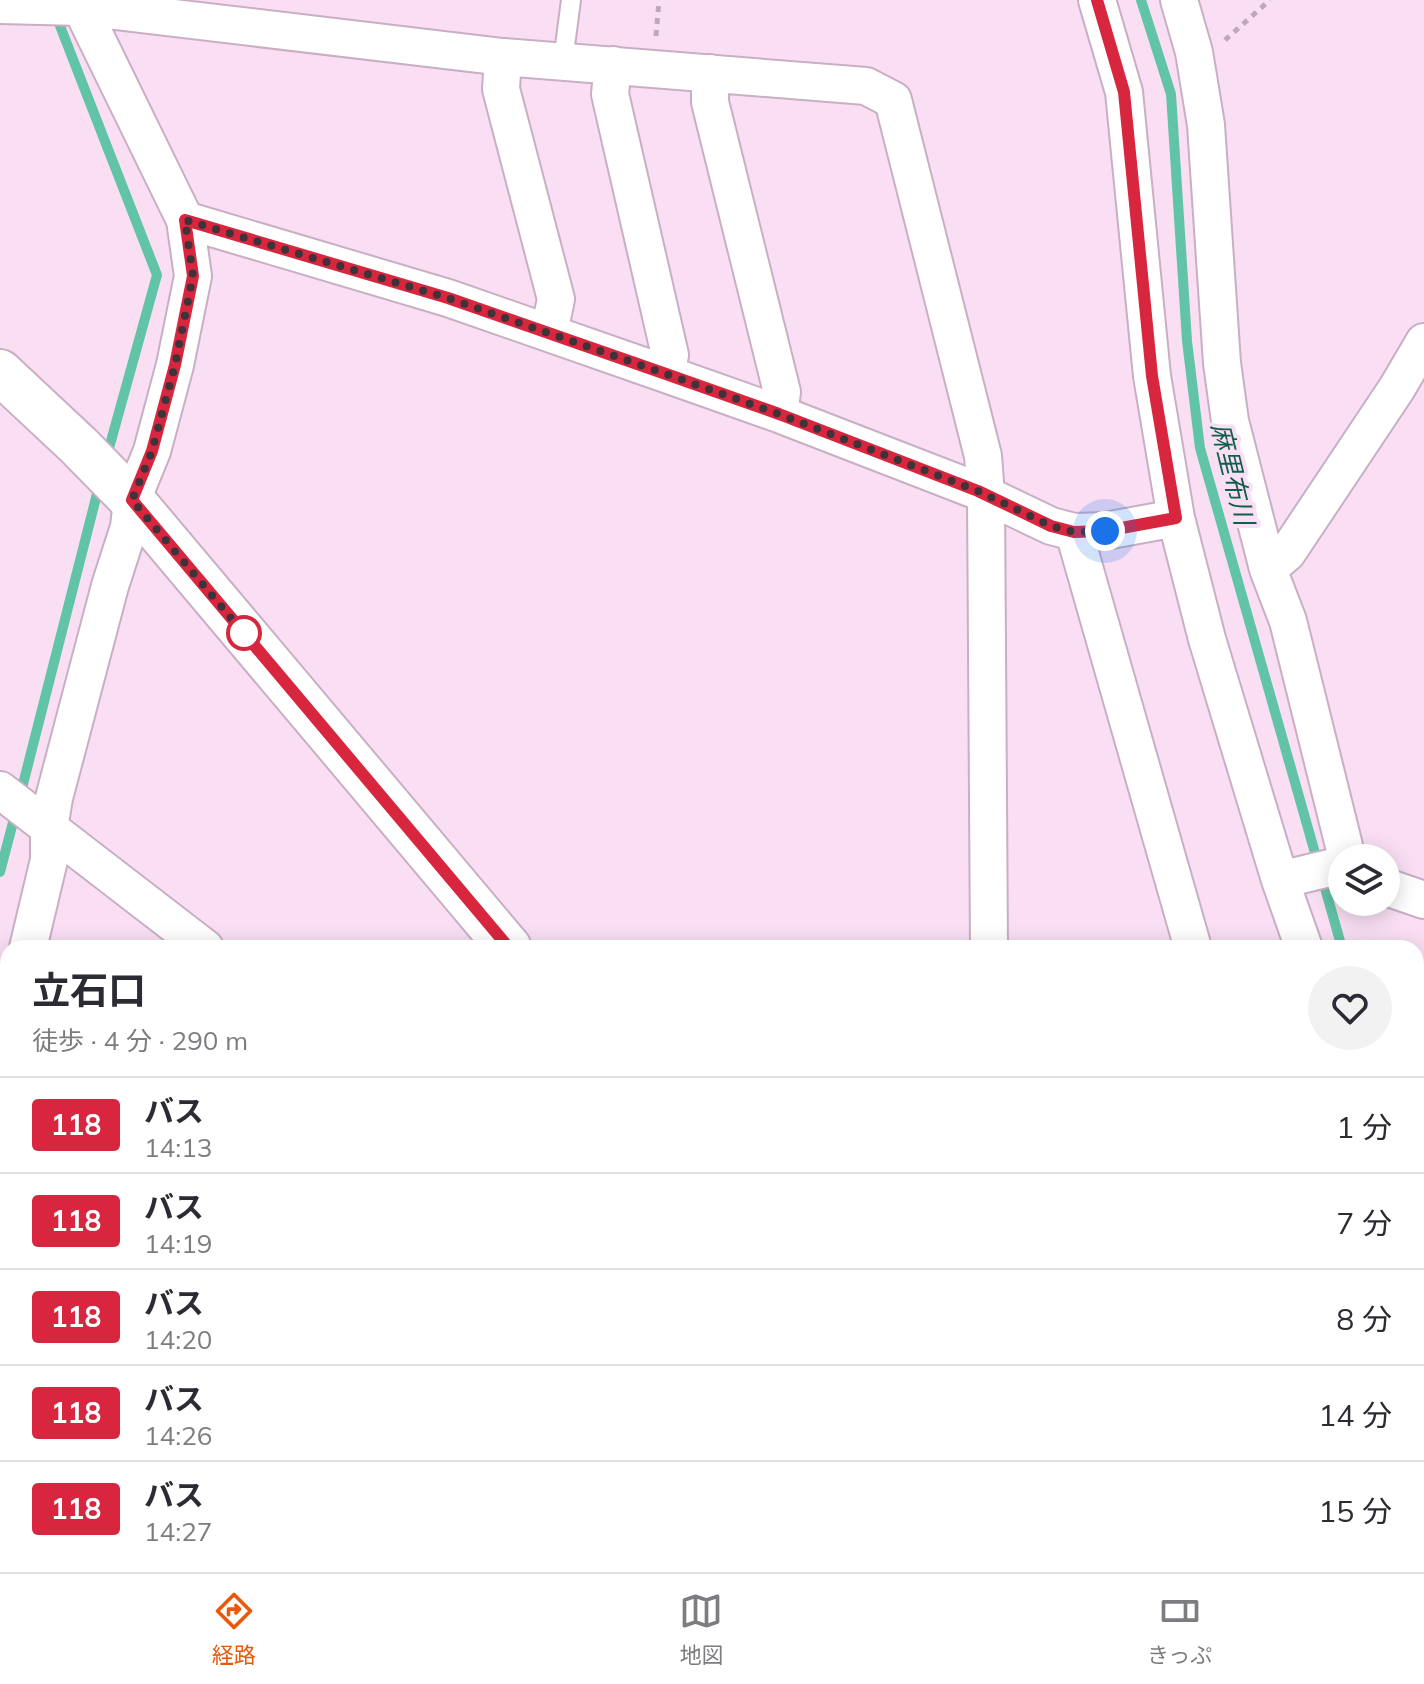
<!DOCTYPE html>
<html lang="ja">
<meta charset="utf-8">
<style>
:root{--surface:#fff;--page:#f2f2f3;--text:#2b2b33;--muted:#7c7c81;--line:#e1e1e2;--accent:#ea580c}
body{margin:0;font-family:Mulish,"Noto Sans JP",sans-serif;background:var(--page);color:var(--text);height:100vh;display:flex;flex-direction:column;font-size:30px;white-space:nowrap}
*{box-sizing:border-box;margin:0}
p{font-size:26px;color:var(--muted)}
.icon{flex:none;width:44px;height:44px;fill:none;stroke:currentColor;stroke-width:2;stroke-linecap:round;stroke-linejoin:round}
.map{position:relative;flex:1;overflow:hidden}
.side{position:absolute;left:0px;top:940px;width:1424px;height:632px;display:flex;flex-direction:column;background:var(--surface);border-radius:24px 24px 0 0;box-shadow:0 4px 20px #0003}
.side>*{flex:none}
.badge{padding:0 16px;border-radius:6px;font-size:28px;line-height:52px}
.tools{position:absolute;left:1328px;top:844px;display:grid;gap:16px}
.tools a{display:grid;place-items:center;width:72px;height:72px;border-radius:50%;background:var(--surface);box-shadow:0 4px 20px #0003;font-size:40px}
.you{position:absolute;width:40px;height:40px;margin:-20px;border:6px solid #fff;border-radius:50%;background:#1a73e8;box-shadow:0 0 0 12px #1a73e833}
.map>.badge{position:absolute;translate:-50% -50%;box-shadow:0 0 0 4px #fff}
.round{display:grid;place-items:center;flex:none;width:84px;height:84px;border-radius:42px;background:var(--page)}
.head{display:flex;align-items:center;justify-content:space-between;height:136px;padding:0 32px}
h1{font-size:38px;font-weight:700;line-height:60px}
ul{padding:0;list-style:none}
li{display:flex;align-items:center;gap:24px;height:96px;padding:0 32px;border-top:2px solid var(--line)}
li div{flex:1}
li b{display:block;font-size:30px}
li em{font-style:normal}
li .badge{min-width:88px;font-weight:700;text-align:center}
.menu{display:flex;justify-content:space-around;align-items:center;height:112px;border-top:2px solid var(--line);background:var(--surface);font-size:22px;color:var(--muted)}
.menu a{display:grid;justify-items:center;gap:4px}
.menu .current{color:var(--accent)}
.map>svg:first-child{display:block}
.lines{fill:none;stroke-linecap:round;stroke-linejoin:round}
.stream{stroke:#62c4a7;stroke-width:10}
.lane-casing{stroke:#c9afc3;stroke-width:22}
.street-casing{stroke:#c9afc3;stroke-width:40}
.secondary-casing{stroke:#c9afc3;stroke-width:48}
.path{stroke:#bea8b9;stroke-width:5;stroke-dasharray:6 6;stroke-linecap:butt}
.lane{stroke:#fff;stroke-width:18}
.street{stroke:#fff;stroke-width:36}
.secondary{stroke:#fff;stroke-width:44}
.rail-casing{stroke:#63555f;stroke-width:9}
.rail{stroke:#fadff4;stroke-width:6;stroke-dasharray:18;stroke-linecap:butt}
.line-casing{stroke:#fff;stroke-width:18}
.line{stroke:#d7263d;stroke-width:12}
.walk{stroke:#3e333b;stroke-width:8;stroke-dasharray:0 14.4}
.stop-dot{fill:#fff;stroke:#d7263d;stroke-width:4}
.labels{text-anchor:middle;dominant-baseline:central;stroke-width:8;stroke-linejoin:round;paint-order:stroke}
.water-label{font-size:26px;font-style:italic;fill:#0e5f4c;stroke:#fadff4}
</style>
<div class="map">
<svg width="1424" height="1572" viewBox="0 0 1424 1572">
<rect width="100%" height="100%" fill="#fadff4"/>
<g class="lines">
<path class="stream" d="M1141,0L1171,94L1187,341L1200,448L1342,948
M55,13L157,275L106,459
M20,796L100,482
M0,872L16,811
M1416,1090L1424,1105"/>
<defs>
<path id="lane" d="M563,61L571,0"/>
<path id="street" d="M82,0L81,7L185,220
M1097,0L1124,92L1152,376L1176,518L1207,639L1280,880L1304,948
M1179,0L1194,52L1206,125L1222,363L1230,421L1268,569L1288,621L1347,858
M0,5L81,7L503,57L866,86L893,100L983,456L986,495L989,948
M503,57L501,89L556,299L549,333
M613,65L610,94L670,355L666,374
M710,73V102L782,392L779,414
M1074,532L1193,948
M1268,569L1287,553L1397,388L1424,342
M0,790L205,948
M1280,880L1342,865
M1386,887L1424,900
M28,948L49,860V828L54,798L110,586L129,527L132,500L152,451L175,365L193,276L185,220L448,298L666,374L779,414L978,491L1051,526L1074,532L1105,531L1176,518
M0,1034L8,1013
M1416,1212L1424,1234
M0,1476H8
M1381,1564L1383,1572"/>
<path id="secondary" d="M0,372L78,445L132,500L509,948
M1020,1564L1026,1572"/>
</defs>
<use href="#lane" class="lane-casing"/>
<use href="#street" class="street-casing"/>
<use href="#secondary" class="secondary-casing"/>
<path class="path" d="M656,36L659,0
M1225,40L1270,0"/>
<use href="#lane" class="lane"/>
<use href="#street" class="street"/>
<use href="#secondary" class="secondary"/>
<defs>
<path id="rail" d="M0,1216L8,1223
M0,1241L8,1248
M380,1564L390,1572
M409,1564L419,1572"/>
</defs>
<use href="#rail" class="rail-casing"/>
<use href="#rail" class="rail"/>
</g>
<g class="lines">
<defs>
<path id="line" d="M509,948L132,500L152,451L175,365L193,276L185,220L448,298L666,374L779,414L978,491L1051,526L1074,532L1105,531L1176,518L1152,376L1124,92L1097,0"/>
</defs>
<use href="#line" class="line-casing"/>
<use href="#line" class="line"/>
<path class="walk" d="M244,633L251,642L132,500L152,451L175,365L193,276L185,220L448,298L666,374L779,414L978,491L1051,526L1074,532L1105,531"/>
</g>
<circle class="stop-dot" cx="244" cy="633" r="16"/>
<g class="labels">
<g class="water-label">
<text transform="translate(1233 474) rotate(76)">麻里布川</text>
</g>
</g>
</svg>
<div class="tools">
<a><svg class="icon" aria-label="layers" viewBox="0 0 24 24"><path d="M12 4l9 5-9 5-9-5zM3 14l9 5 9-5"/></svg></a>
</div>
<div class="you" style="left:1105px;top:531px"></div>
<section class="side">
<div class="head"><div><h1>立石口</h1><p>徒歩 · 4 分 · 290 m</p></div><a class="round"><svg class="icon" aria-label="heart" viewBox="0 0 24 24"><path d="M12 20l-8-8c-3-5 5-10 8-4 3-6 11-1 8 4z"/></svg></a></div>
<ul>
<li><span class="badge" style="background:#d7263d;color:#fff">118</span><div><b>バス</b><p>14:13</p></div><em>1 分</em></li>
<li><span class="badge" style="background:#d7263d;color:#fff">118</span><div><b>バス</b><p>14:19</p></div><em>7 分</em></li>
<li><span class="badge" style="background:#d7263d;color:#fff">118</span><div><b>バス</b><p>14:20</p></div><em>8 分</em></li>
<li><span class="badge" style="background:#d7263d;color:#fff">118</span><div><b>バス</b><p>14:26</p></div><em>14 分</em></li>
<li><span class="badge" style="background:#d7263d;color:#fff">118</span><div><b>バス</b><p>14:27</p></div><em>15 分</em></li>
</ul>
</section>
</div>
<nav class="menu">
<a class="current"><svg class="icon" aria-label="directions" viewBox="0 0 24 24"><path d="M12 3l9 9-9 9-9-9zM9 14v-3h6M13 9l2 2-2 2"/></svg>経路</a>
<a><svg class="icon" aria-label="map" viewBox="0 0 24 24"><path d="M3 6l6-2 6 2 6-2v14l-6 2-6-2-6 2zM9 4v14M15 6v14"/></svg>地図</a>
<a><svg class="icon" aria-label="tickets" viewBox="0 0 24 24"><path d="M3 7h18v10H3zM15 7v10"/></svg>きっぷ</a>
</nav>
